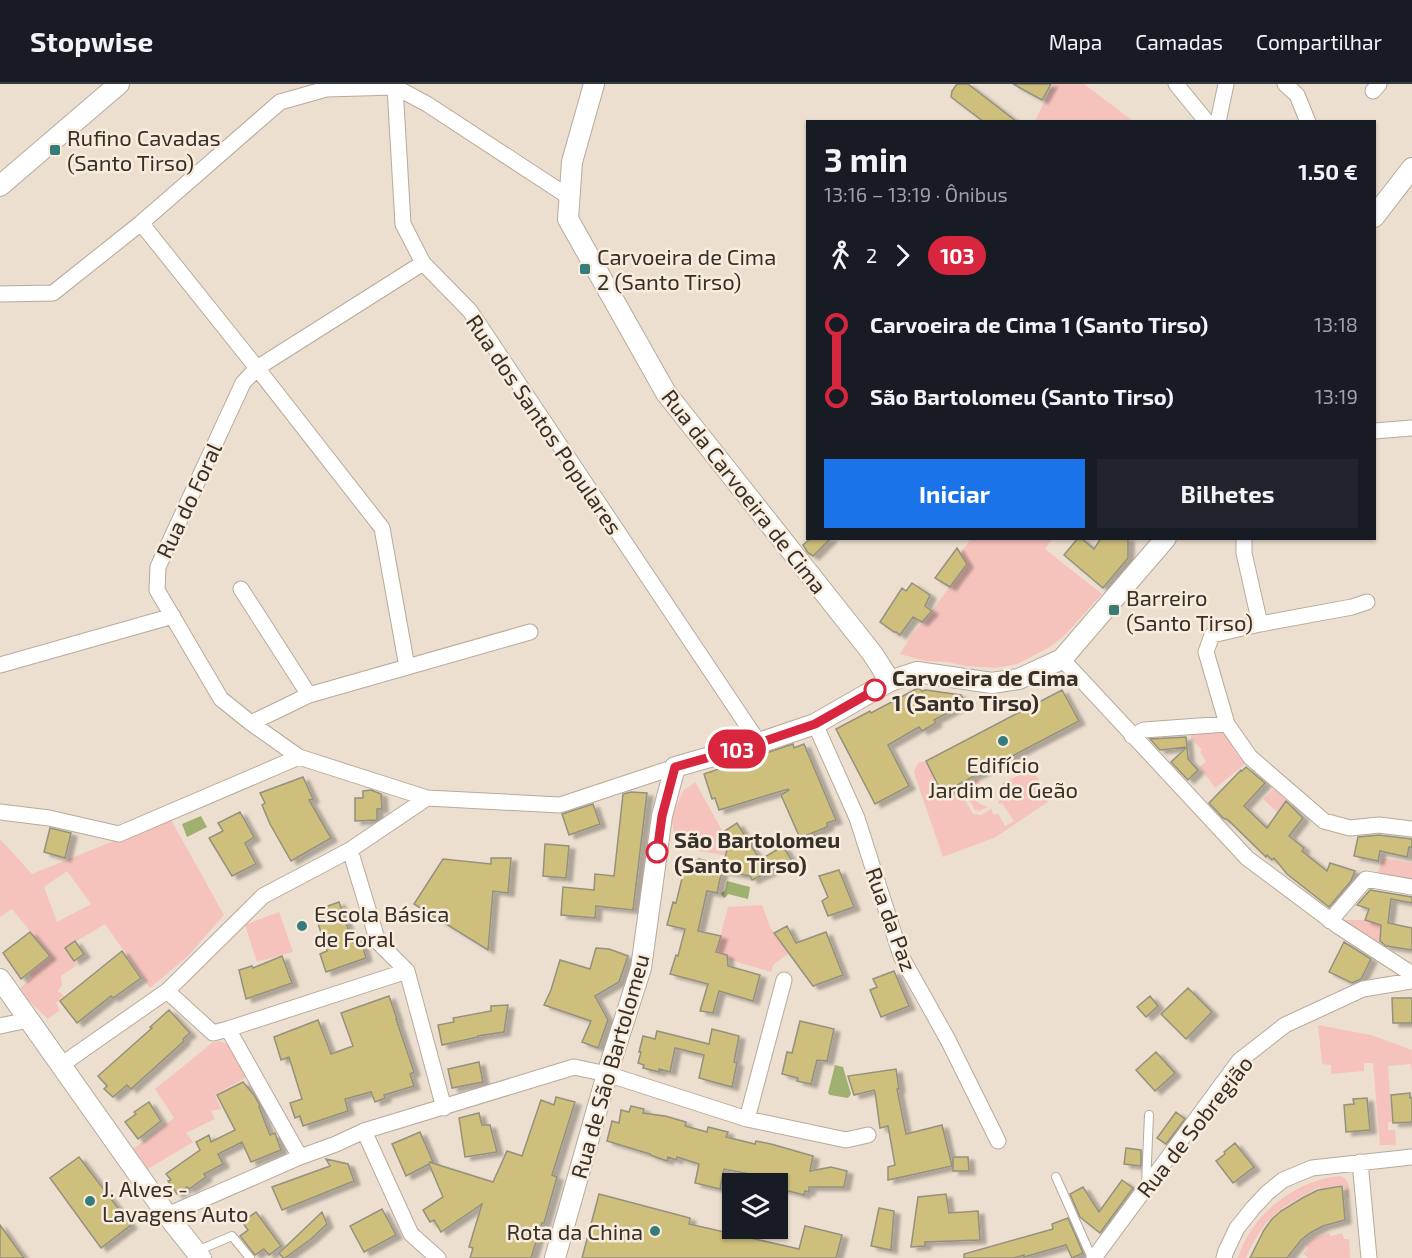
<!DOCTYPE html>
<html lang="pt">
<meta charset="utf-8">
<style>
:root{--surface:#171b24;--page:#20242c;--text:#f1f3f6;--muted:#9ea1a6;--line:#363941;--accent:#1a73e8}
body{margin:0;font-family:"Exo 2",sans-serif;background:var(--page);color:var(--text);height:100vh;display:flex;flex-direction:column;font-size:22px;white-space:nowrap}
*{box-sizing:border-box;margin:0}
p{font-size:20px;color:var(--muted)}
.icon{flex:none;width:33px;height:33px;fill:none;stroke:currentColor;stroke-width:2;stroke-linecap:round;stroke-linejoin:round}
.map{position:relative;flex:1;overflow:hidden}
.drawer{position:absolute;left:806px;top:36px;width:570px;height:420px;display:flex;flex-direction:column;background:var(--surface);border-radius:0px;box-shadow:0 2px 4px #0004}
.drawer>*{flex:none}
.badge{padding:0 12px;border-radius:20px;font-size:21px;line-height:39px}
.fabs{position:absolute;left:722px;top:1089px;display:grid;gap:12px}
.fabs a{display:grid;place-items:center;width:66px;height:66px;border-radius:0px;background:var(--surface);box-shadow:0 2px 4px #0004;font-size:30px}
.map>.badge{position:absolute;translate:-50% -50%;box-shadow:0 0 0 3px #fff}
.legs{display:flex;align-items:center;gap:9px;height:66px;padding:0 18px;font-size:20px}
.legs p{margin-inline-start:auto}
.headline{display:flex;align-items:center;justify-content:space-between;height:102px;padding:0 18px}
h1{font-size:33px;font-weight:700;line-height:45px}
.primary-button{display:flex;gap:12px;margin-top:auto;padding:12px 18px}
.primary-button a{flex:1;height:69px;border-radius:0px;background:var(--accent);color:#fff;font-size:24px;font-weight:700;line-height:69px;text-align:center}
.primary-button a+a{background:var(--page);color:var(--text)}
ul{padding:0 18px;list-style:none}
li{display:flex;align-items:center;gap:21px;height:72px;font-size:22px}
li i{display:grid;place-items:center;width:9px;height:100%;margin:0 8px;background:currentColor}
li i::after{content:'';width:15px;height:15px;margin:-8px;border:4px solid;border-radius:50%;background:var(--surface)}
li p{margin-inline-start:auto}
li:first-child i{background:linear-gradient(#0000 50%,currentColor 0)}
li:last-child i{background:linear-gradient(currentColor 50%,#0000 0)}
header{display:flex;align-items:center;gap:36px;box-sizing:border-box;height:84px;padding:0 30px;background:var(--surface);border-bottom:2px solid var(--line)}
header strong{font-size:28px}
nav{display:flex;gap:33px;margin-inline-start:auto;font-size:21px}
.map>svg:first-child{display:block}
.green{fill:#f6c3bc;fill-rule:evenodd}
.water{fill:#9fb071}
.building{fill:#cebf7c;stroke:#94917f;stroke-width:1.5;filter:url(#shadow)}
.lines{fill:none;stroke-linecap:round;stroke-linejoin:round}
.service-casing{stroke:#b6aa9b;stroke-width:10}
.minor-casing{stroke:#b6aa9b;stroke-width:17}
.tertiary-casing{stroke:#b6aa9b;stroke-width:22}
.service{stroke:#fff;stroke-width:8}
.minor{stroke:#fff;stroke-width:15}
.tertiary{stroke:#fff;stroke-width:20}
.line-1-casing{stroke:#fff;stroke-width:14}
.line-1{stroke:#d7263d;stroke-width:9}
.poi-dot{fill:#347d7a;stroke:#f9ecdc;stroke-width:2}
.stop-1-dot{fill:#fff;stroke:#d7263d;stroke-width:3}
.labels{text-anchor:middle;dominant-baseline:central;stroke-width:5;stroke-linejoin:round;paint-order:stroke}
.poi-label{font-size:22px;fill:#35302a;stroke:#f9ecdc;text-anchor:start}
.street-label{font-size:22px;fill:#35302a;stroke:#f9ecdc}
.stop-label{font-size:22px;font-weight:bold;fill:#35302a;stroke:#f9ecdc;text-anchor:start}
</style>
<header>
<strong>Stopwise</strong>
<nav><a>Mapa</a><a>Camadas</a><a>Compartilhar</a></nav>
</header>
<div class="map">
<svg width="1412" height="1174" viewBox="0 0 1412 1174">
<defs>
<filter id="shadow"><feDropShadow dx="6" dy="3.5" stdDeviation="1.5" flood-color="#0004"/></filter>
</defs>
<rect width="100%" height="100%" fill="#ecdfcf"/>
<path class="green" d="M1053,0H1084L1133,37H1035Z
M971,455H1052L1045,465L1102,510L1065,551L1050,563L1017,580L996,584L966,582L947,578L925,577L900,570L911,552L932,527L966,480L960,469Z
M1213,645L1224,648L1227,652L1238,672L1248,678L1215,704L1200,683L1206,677L1200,668L1202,666L1191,655L1190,646Z
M926,677L942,709L955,703L957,706L959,705L973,730L981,731L991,725L994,731L998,729L1005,742L1014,737L1002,719L999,720L998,718L1002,714L1006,708L1002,699L1033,685L1049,717L996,753L943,773L914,689L915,685L918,679Z
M978,695L980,699C968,710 974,720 988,723L979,727L974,725L964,704Z
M695,698L723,748L740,774L677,763L672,738L674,727L683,707Z
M1277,702L1287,710L1284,715L1287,716L1278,729L1263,715Z
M170,734L224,831L187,873L150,904L105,840L65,864L77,881L61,892L62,901L58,907L65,913L56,919L60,926L48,935L30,918L20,904L32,894L29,890L50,872L12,825L0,833V755L32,790ZM67,787L91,820L57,838L44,803Z
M1383,774L1412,779V799L1376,793Z
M762,821L771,845L789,869L773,881L771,888L727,875L716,868L728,823Z
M279,828L293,868L257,878L245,841Z
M1342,836H1365L1381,841L1388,837L1384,864Z
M1318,941L1371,951L1412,966V988L1411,980L1388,982L1392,1038H1388V1046H1395L1396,1061H1380L1373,979H1364V987L1331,990V981L1322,980Z
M219,957C234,960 240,980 247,993L215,1011L221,1025L211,1027L215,1035L186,1049L193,1058L148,1085L133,1065L174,1034L155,1005L212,959Z
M1340,1092C1351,1096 1349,1104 1349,1114H1347L1346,1104H1344L1343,1101H1341L1321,1106L1320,1103C1281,1123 1264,1132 1246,1174H1238C1251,1131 1295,1096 1340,1092Z
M1329,1149L1331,1152L1342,1149L1344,1155H1349L1350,1174H1308L1303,1170L1308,1164L1305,1160L1314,1154Z"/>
<path class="water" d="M201,732L207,743L187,753L182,740Z
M727,797L750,803L748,815L728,810L726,813L724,814L721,810L722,808L725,807Z
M835,981L843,983L851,1010L848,1014L830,1011L828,1009Z"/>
<path class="building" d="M957,0H968L1017,38H984L951,13L952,7Z
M1013,0H1051L1042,16Z
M811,454H831L813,472L808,469L803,461Z
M1078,454H1081L1094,465L1101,454H1128V474L1103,504L1064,471Z
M957,464L967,480L950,503L935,494Z
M912,499L930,511L925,522L932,527L922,538L913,533L900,551L896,548H894L880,538L902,504L906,507Z
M918,604L922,607L926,606L961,611L966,619L934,636L936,639L922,647L919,643L888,661L909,702L875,720L836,645L870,627L871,629Z
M1062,606L1079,637L942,709L926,677Z
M1186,653L1187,663L1160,666L1150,655Z
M793,660L794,664L804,660L836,736L827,739V743L800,754L781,711L789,706L788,705L719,726L715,714L712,715L704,690Z
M1187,663L1188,675L1198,686L1188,696L1171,678Z
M1246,683L1265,699L1244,722L1267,744L1286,717L1303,734L1289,752L1304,764L1302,767L1327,787L1330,779L1355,787L1351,797L1329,823L1287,790L1274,774L1272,776L1267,771L1266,773L1228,736L1223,734L1209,719L1241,686L1242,687Z
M303,693L313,715L309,716L331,754L291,777L270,740L262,721L265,719L260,709Z
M371,706L381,710L382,725H377V736L355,737V714H363V707Z
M631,708L647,709L633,826L596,822L595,834L561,831L563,803L594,806L595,790L614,792L623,710Z
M593,720L600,740L569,751L562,730Z
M240,728L254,753L245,759L256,780L232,792L209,754L223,747L218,739Z
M737,739L760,776L783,762L792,777L752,796L750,792L722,787L729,757L723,748Z
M50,744L71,749L65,774L44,768Z
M1379,751L1412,755V763H1409L1407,773L1380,767L1378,777L1354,772L1358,753Z
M545,760L569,762L566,794L543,792Z
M491,774H511L508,809L493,807L488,866L414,820L443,775L491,780Z
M687,774L699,777V775L723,781L717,809L707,807L698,847L721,852L716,868L727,871L728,882L760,891L753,917L719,907L713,929L700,927L708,900L670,890L676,871L678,872L685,845L667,841L673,818L676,819Z
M839,786L854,823L828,832L822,817L828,813L819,792Z
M1370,806L1412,813V819L1391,815L1388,839L1412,844V866L1386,862L1380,857L1381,841L1365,836L1369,825L1357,821Z
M339,818L353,859L361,856L366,874L326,888L320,870L327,867L314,827Z
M787,842L796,859L826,848L843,891L813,902L774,849Z
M30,848L50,872L21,895L3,869Z
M75,857L84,870L74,877L65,864Z
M1344,858L1371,875L1361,895L1352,899L1329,888Z
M596,864L609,865L628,872L619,898L595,912L608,936L598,964L582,958L591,937L544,921L551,906L560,876L590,885Z
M122,867L141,894L113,914L111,912L77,939L60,917Z
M282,872L292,899L246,915L239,886L252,882L253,884Z
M894,887L909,922L881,933L870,906L877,903L873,895Z
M1188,904L1212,928L1186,955L1161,930Z
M389,912L397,935H396L414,988L410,990L414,1002L384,1011L385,1014L375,1018L371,1008L345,1015L348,1027L303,1042L300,1032L295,1034L290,1019L302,1015L289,973L281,976L274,953L318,936L331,970L353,962L341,929Z
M1150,912L1158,922L1146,933L1137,923Z
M1392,914H1412V939H1393Z
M508,921L504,948L478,952V953L442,961L438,941L454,938L453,934L491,927V922Z
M169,926L190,949L183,955L184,957L131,1005L127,1001L113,1013L104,1005L107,1002L98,992L152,944L150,943Z
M800,937L834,945L827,977L817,976L811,1000L797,997L798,994L782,990L787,968L792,969Z
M712,945L739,952L734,978L737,979L732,1003L699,994L704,971L675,964L670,988L659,985V988L643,984L644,981L638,979L641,968H639L643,952L655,955L657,947L709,960Z
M1156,968L1175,989L1155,1007L1136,986Z
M479,978L483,998L452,1004L448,985Z
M896,985L899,1005H897L906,1050L942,1041L952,1082L888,1096V1083L895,1081L888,1042L880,1044L875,1008L874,1006L854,1011L848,992Z
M243,998L254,1011L260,1022L259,1023L270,1051L275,1049L281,1066L251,1078L242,1058L218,1070L223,1080L204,1090L206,1093L189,1105L187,1103L177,1110L168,1097L171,1096L166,1090L200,1066L196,1058L209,1051L211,1058L235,1046L217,1011Z
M1410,1009V1014H1412V1038L1393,1039L1391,1011Z
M556,1013L575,1018L552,1091L557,1093L544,1139H542L531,1174H470L473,1164L469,1163L482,1120L441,1148L434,1136L430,1138L423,1126L443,1113L429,1080L406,1092L392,1060L420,1048L433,1078H429L493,1098L507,1067L522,1072L541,1016L554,1021Z
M1367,1014L1370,1046L1346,1048L1344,1021L1354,1020L1353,1015Z
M149,1018L161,1037L138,1055L125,1038L136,1030L134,1028Z
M631,1022L644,1025L643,1029L665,1032L686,1038L685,1042L707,1048L708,1043L728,1048L726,1053L755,1060L756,1057L771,1060L813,1072L810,1087L831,1083L847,1087L844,1103H809V1108L805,1107L804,1111L777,1104V1100H754L756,1091L724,1085L720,1105L695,1099L699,1080L677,1073L676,1076L668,1073L667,1077L650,1071V1070L607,1057L612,1037L619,1039L621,1026L629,1028Z
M1176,1028L1185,1035L1166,1060L1157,1054Z
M479,1029L482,1041H490L497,1068L465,1073L459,1034Z
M1235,1059L1254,1083L1233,1099L1216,1077L1225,1070L1224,1068Z
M1126,1064L1141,1066V1082L1124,1080Z
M79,1073L131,1141L101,1164L50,1094Z
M953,1073H968L969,1087H953Z
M326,1075L348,1080L354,1097L282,1126L272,1103L330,1082Z
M1122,1096L1133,1104L1100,1149L1080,1133L1070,1110L1083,1103L1099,1128Z
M1342,1102L1345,1136L1323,1142L1310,1149L1301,1156L1287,1174H1250L1264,1146L1272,1135L1281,1127L1304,1113L1318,1106Z
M599,1110L690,1134L689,1140L799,1165L805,1142L842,1151L836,1174H582Z
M946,1110L949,1129L978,1127L980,1156L925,1158V1162L911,1163L918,1113Z
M879,1124L894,1127L891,1166L871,1162Z
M382,1125L396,1151L364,1168L350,1142Z
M256,1128L281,1162L269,1171L264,1165L255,1171L240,1152L248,1146L242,1138Z
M322,1128L327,1140L311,1155L285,1174H283L279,1169Z
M1068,1134L1083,1169L1072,1174L1066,1161L1024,1173V1171L1014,1174H964V1170L1053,1145L1052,1140Z
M0,1141L24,1174H0Z"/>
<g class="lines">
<defs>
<path id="service" d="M1056,1093L1092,1174
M1146,1100L1149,1031
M197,1167L232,1152L250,1174"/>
<path id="minor" d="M1176,0L1207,38
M1285,0L1297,11L1308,38
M395,3L403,140L423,179L470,227L759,659
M1373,7L1379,0
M1218,38L1226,0
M141,139L257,284L382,444L407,583
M423,179L257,284L243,299L158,483L157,506L221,615L251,639L299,673L427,714L560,721L675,683
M0,210L53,209L141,139L280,18L326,5L395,3L427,20L569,113
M1374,347L1412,344
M1244,454V469L1260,540L1212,551L1206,568L1227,640L1250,673L1324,737L1350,744L1379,741L1412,745
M241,505L309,611
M1260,540L1352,523L1367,518
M1062,575L1247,774L1338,842L1412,890
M0,581L173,532
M251,639L309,611L530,548
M815,640L857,734L901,872L948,956L998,1057
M1132,652L1144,646L1227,640
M0,728L49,734L119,750L299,673
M350,766L378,858L407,887L444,1024
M1330,837L1366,795L1412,803
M167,907L213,949L228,945L300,1073
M0,942L28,936
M228,945L407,887
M61,981L167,907L263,812L350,766L427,714
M747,1035L784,896
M364,1047L411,1150L438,1174
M1360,1078L1369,1174
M167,1131L300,1073L336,1060L364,1047L574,983L607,990L747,1035L846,1056L868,1051
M1094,1174L1239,977L1285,941L1363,905L1412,897
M1224,1174L1226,1167L1237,1144L1253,1124L1267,1109L1283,1096L1312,1084L1412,1073"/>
<path id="tertiary" d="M594,0L572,78L568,135L666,309L872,569L890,597
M0,102L119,0
M1374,133L1412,84
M0,895L167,1131L201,1174
M555,1174L607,990L641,884L662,732L675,683L759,659L815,640L890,597L917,588L992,599L1019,595L1062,575L1166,454"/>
</defs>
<use href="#service" class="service-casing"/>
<use href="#minor" class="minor-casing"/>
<use href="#tertiary" class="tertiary-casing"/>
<use href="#service" class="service"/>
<use href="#minor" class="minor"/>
<use href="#tertiary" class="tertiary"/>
</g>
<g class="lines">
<defs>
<path id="line-1" d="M657,768L662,732L675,683L759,659L815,640L875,606"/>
</defs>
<use href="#line-1" class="line-1-casing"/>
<use href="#line-1" class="line-1"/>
</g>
<g class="poi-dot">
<rect x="49" y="60" width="12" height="12" rx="3"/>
<rect x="579" y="179" width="12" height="12" rx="3"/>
<rect x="1108" y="520" width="12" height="12" rx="3"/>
<circle cx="1003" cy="657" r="6"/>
<circle cx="302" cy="842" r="6"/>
<circle cx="90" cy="1117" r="6"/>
<circle cx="655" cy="1147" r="6"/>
</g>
<g class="stop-1-dot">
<circle cx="875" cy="606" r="10"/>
<circle cx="657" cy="768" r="10"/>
</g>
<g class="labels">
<g class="poi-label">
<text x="67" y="53">Rufino Cavadas<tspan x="67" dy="25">(Santo Tirso)</tspan></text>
<text x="597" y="172">Carvoeira de Cima<tspan x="597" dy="25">2 (Santo Tirso)</tspan></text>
<text x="1126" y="513">Barreiro<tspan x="1126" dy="25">(Santo Tirso)</tspan></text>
<text x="1003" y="680" text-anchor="middle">Edifício<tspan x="1003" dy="25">Jardim de Geão</tspan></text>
<text x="314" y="829">Escola Básica<tspan x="314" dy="25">de Foral</tspan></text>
<text x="102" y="1104">J. Alves -<tspan x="102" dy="25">Lavagens Auto</tspan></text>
<text x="643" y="1147" text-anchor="end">Rota da China</text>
</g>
<g class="street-label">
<text transform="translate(545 340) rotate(56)">Rua dos Santos Populares</text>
<text transform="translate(745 407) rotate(52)">Rua da Carvoeira de Cima</text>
<text transform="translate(188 416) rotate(-65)">Rua do Foral</text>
<text transform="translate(892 835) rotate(70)">Rua da Paz</text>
<text transform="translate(609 982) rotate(-74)">Rua de São Bartolomeu</text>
<text transform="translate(1194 1042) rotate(-52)">Rua de Sobregião</text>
</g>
<g class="stop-label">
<text x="892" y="593">Carvoeira de Cima<tspan x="892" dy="25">1 (Santo Tirso)</tspan></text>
<text x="674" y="755">São Bartolomeu<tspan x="674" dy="25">(Santo Tirso)</tspan></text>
</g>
</g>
</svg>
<div class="fabs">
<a><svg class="icon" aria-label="layers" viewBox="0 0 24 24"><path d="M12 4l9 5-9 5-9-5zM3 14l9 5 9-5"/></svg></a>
</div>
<b class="badge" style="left:737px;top:665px;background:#d7263d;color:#fff">103</b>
<section class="drawer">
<div class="headline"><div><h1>3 min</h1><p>13:16 – 13:19 · Ônibus</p></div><b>1.50 €</b></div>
<div class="legs"><svg class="icon" aria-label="walk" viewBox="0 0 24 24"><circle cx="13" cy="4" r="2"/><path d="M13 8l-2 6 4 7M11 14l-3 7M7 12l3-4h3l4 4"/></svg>2<svg class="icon" aria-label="forward" viewBox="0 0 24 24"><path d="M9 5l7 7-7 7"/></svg><b class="badge" style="background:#d7263d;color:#fff">103</b></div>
<ul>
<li><i style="color:#d7263d"></i><b>Carvoeira de Cima 1 (Santo Tirso)</b><p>13:18</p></li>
<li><i style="color:#d7263d"></i><b>São Bartolomeu (Santo Tirso)</b><p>13:19</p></li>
</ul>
<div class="primary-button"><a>Iniciar</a><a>Bilhetes</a></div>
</section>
</div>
